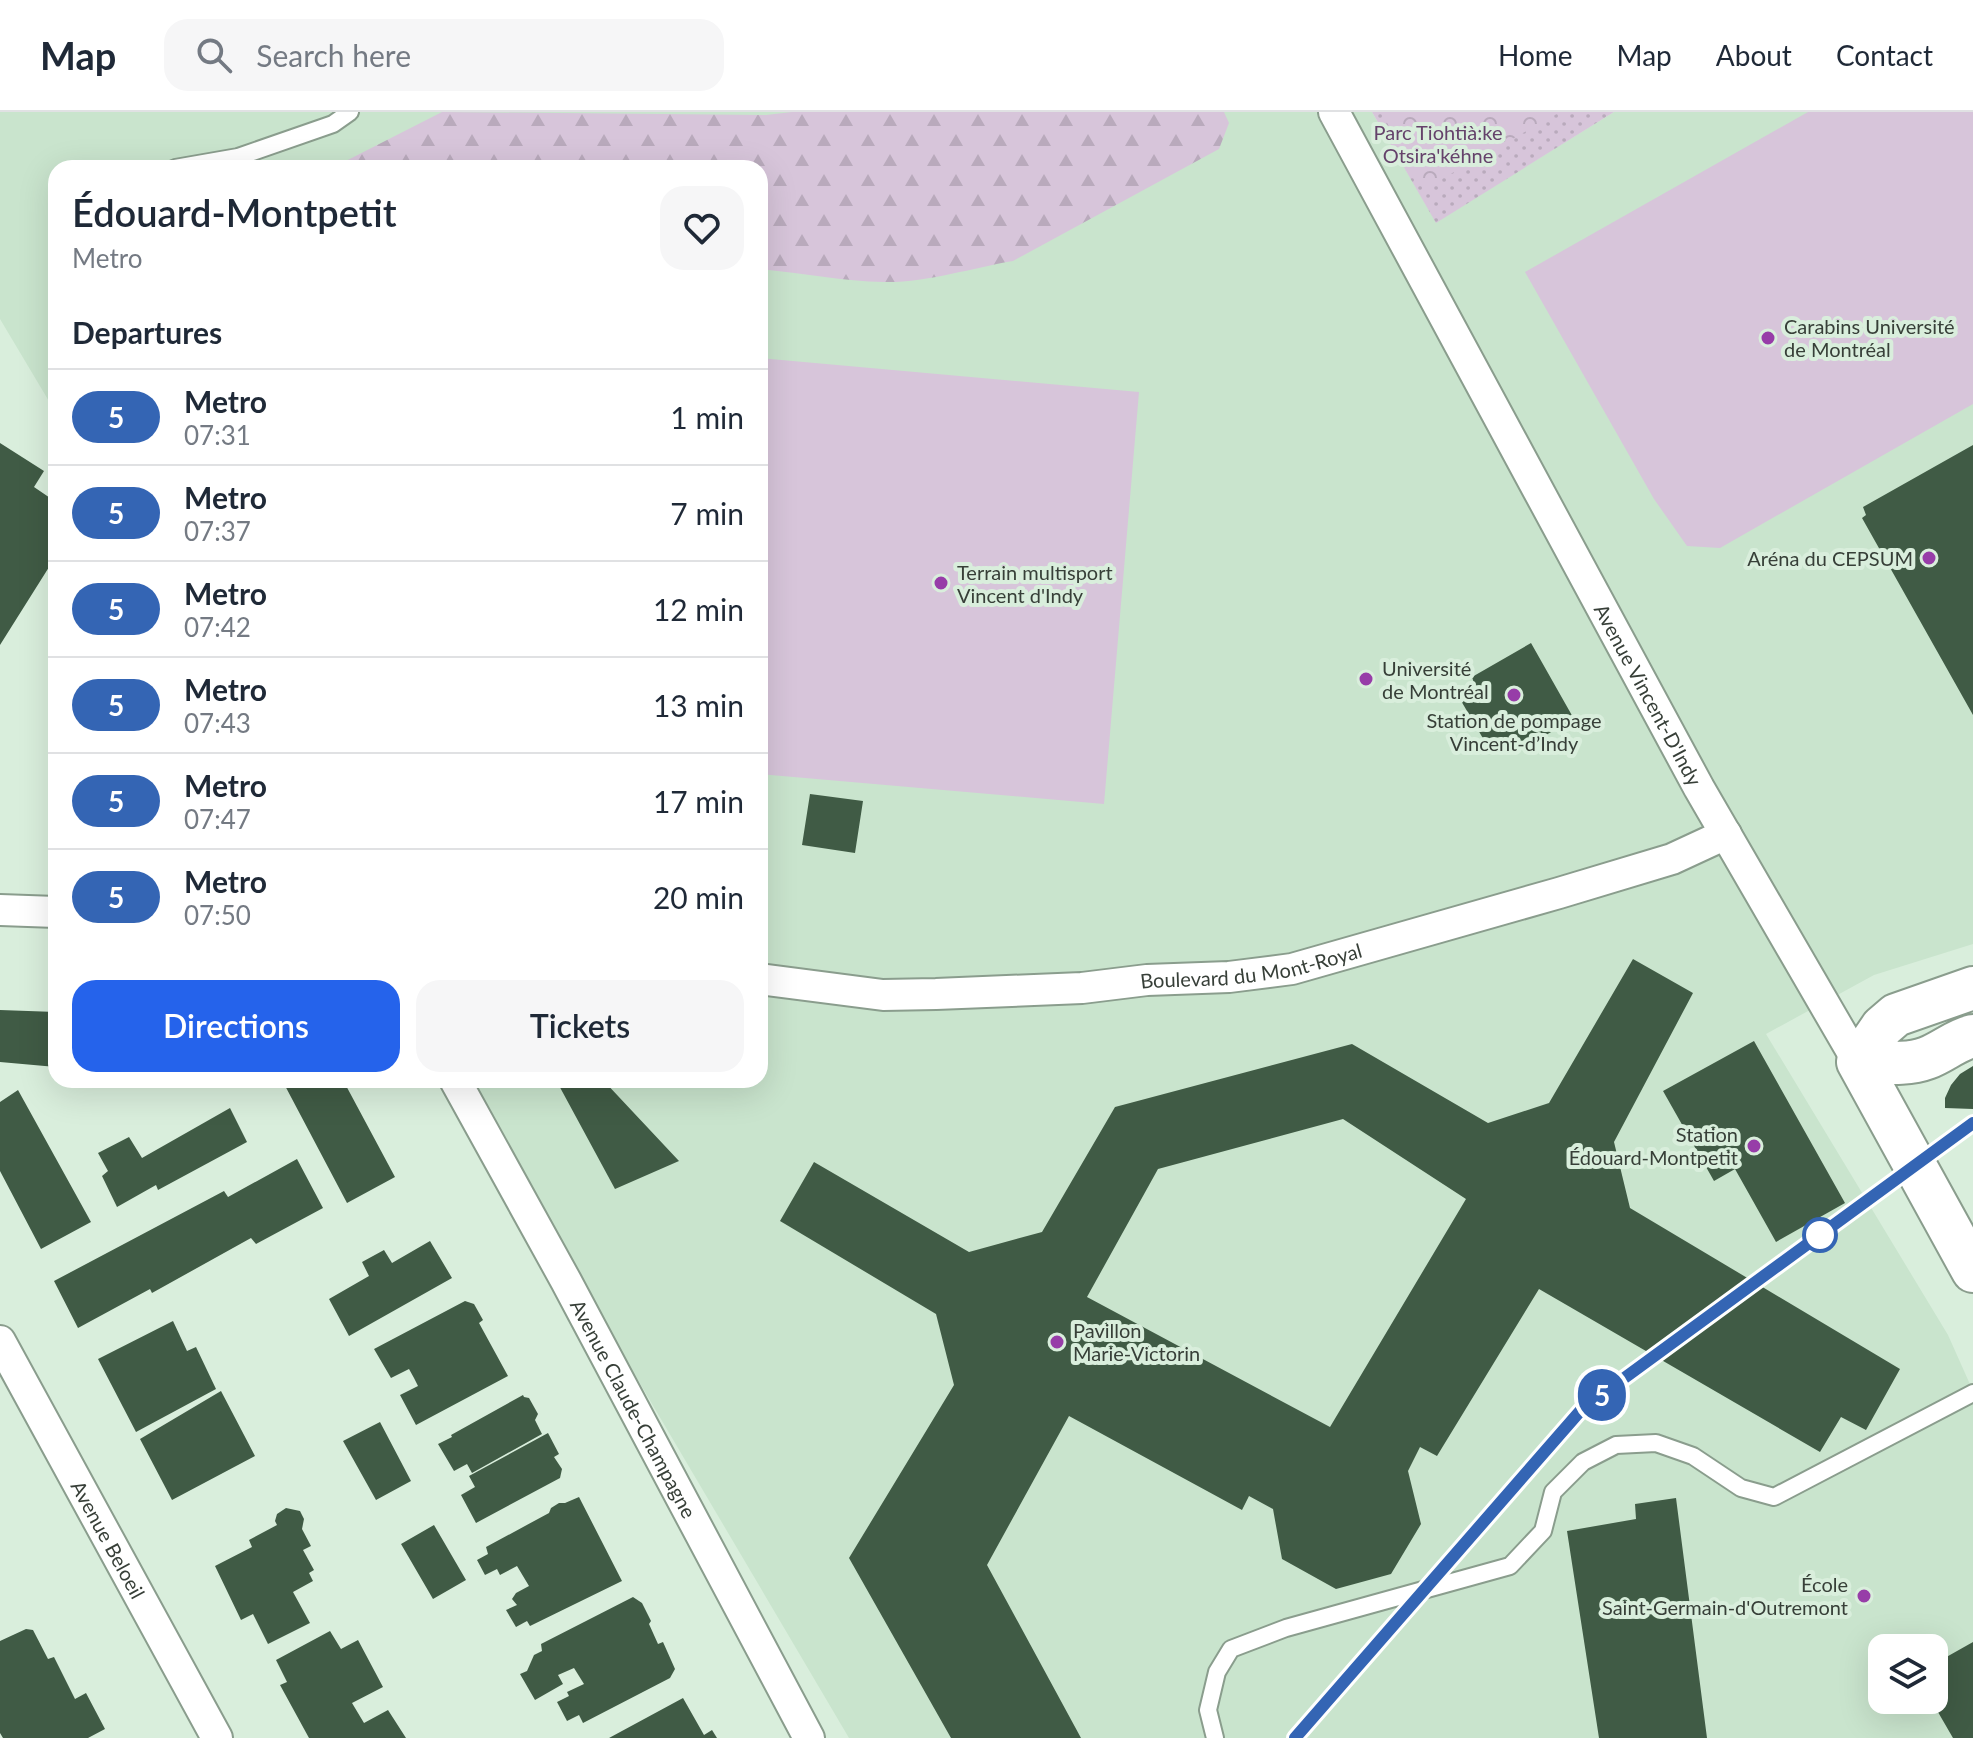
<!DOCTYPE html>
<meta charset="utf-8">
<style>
:root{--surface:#fff;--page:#f6f6f7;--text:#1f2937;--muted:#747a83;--line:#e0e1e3;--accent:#2563eb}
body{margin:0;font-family:Lato,sans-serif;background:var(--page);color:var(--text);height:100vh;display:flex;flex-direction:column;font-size:30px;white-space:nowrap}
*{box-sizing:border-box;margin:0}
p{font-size:26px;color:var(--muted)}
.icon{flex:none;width:44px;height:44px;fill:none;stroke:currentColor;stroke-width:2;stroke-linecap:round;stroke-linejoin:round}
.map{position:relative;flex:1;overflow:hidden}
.panel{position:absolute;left:48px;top:48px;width:720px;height:928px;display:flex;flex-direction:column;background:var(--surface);border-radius:24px;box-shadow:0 8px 32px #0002}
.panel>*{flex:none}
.badge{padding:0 16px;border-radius:26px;font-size:28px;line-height:52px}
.tools{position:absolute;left:1868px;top:1522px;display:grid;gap:16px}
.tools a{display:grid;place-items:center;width:80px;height:80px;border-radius:16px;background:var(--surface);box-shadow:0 8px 32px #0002;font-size:40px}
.map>.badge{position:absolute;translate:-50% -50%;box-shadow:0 0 0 4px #fff}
h2{padding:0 24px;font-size:30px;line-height:72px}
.round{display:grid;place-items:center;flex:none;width:84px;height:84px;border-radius:24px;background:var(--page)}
.overview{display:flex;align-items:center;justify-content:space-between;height:136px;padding:0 24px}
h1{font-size:38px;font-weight:600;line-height:60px}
.cta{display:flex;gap:16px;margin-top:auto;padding:16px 24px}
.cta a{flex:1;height:92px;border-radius:24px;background:var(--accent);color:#fff;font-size:32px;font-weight:600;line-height:92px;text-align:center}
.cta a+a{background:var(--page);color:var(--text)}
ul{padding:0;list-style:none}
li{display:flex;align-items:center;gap:24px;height:96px;padding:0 24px;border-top:2px solid var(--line)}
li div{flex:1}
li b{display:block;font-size:30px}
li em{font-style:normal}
li .badge{min-width:88px;font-weight:700;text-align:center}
header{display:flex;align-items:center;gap:48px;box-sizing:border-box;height:112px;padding:0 40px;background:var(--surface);border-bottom:2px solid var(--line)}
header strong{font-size:38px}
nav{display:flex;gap:44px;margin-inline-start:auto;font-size:28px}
.search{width:560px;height:72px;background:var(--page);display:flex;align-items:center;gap:20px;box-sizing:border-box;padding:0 28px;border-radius:24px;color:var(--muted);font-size:30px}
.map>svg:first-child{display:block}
.built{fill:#c9e4cd;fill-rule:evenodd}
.grass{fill:url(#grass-dots)}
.forest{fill:url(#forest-firs)}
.park{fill:url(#park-crowns)}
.pitch{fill:#d7c5da}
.building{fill:#405b45;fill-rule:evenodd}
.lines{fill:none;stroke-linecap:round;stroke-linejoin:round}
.lane-casing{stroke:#8a9d8d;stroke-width:20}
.street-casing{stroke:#8a9d8d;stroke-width:34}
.secondary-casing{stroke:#8a9d8d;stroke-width:46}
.lane{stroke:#fff;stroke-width:16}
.street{stroke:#fff;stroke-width:30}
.secondary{stroke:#fff;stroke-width:42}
.line-casing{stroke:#fff;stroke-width:18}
.line{stroke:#3465b4;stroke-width:12}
.poi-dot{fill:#973da8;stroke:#d9eedc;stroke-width:3}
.stop-dot{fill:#fff;stroke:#3465b4;stroke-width:4}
.labels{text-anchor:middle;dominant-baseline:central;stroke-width:8;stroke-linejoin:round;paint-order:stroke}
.park-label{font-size:20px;fill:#65426b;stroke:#d9eedc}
.poi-label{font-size:20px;fill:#373f38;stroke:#d9eedc;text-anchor:start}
.street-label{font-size:20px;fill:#373f38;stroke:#d9eedc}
</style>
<header>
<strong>Map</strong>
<div class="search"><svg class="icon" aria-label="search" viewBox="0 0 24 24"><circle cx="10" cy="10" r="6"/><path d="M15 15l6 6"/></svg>Search here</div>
<nav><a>Home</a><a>Map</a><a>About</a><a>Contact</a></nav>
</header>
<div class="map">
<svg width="1973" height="1626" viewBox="0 0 1973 1626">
<defs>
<pattern id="grass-dots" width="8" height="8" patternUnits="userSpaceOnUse" patternTransform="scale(2)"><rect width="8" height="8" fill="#d7c5da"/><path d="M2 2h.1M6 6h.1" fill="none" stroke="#b9aabc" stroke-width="1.8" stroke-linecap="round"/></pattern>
<pattern id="forest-firs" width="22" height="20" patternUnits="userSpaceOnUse" patternTransform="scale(2)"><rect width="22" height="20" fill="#d7c5da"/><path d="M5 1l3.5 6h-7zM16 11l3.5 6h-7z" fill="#b9aabc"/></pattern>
<pattern id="park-crowns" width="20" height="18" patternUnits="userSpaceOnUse" patternTransform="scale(2)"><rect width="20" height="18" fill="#d7c5da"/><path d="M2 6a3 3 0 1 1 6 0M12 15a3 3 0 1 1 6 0" fill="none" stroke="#b9aabc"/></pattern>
</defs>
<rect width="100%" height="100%" fill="#d9eedc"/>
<path class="built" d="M0,0H1372L1436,110L1614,0H1973V832L1874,863L1766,922L1948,1223L1973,1279V1626H849L461,968H760V56H56V301L0,207ZM1882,1536H1934V1588H1882Z"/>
<path class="grass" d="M1372,0H1614L1436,111Z"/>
<path class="forest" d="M442,0L766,3L792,0H1224L1229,11L1219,37L1013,149C972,156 925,171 884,170C843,169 801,161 760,157V56H332Z"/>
<path class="park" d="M1381,0H1560L1424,77Z"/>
<path class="pitch" d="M1808,0H1973V292L1720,436L1687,434L1654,387L1525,160Z
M760,246L1139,280L1104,692L760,662Z"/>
<path class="building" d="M0,331L44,359L34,375L56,390V444L0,533Z
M1973,333V603L1862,406L1866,403L1863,395Z
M1531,531L1574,607L1516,640L1507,625L1488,635L1460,587L1477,580L1472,565Z
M810,682L863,689L855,741L802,733Z
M1633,847L1693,881L1614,1030L1630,1096L1900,1257L1866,1318L1841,1305L1820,1340L1539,1177L1437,1344L1420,1335L1408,1359L1421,1412L1391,1462L1336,1477L1282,1447L1273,1397L1249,1384L1242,1398L1069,1304L987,1453L1081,1626H951L849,1446L954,1273L936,1202L780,1109L814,1050L969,1140L1042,1120L1115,995L1352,932L1488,1011L1549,991ZM1343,1007L1466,1087L1330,1315L1087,1185L1158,1057Z
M0,898L56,900V955L0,950Z
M1754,929L1845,1091L1776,1130L1735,1057L1714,1069L1663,979Z
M1973,954V997L1945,996V986L1951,973L1960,962Z
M282,968H343L395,1065L347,1091Z
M556,968H603L679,1049L615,1077Z
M18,978L91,1110L41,1137L0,1059V990Z
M230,996L247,1030L158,1078L156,1073L117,1095L102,1064L108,1059L98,1041L129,1025L142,1046Z
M297,1047L323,1096L256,1132L251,1126L152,1181L150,1177L78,1216L54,1169L224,1079L228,1085Z
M430,1129L452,1166L349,1224L329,1187L369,1164L362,1150L384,1138L392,1151Z
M465,1189L474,1192L483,1208L479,1211L508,1264L416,1313L400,1283L418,1274L414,1266L409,1257L391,1266L374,1237Z
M173,1209L187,1239L196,1235L216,1277L136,1320L98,1247Z
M221,1279L255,1344L172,1388L140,1327Z
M523,1283L524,1285L529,1286L538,1302L535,1308L542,1322L472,1361L467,1352L454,1359L438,1332L452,1325L451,1323Z
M380,1310L411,1369L376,1388L343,1329Z
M548,1321L559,1342L554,1345L562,1357L560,1366L476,1411L461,1383L475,1375L469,1364Z
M579,1385L622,1469L530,1514L527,1509L516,1515L506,1498L517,1493L512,1487L516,1481L529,1474L517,1454L500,1463L497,1457L485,1463L477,1448L488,1442L486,1435L549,1401L551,1396L559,1391H565Z
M1676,1386L1707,1626H1599L1567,1419L1636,1407L1635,1392Z
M286,1396L300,1399L304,1407L302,1417L311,1434L303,1438L314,1458L309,1461L313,1469L293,1480L310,1511L268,1532L253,1502L241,1508L215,1454L252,1435L249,1428L277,1413L275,1409L277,1402Z
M434,1413L466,1468L433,1487L401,1432Z
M633,1485L642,1491L651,1509L649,1512L658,1532L663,1530L675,1557L670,1566L583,1611L579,1603L567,1609L557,1590L569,1584L567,1580L584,1572L574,1556L558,1563L563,1572L535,1588L520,1562L527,1559L534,1543L542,1539L541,1532Z
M26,1517L33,1518L48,1547L54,1545L75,1587L86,1581L105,1617L88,1626H3L0,1621V1529Z
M330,1519L341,1537L358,1528L383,1575L352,1591L364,1611L388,1598L406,1626H309L280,1573L287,1570L276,1548Z
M1973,1530V1626H1953L1931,1588H1934V1552Z
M683,1586L704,1623L712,1618L717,1626H609Z"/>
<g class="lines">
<defs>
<path id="lane" d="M175,56L238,45L333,12L350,0
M1215,1626L1208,1598L1217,1560L1231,1537L1286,1516L1510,1454L1543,1419L1553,1380L1583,1350L1616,1333L1656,1331L1693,1344L1741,1376L1774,1385L1973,1281"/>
<g id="street">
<path id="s1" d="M1334,0L1699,676L1858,950"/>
<path d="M0,798L56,800"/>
<path id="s2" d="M760,867L883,883L936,882L1082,876L1147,868L1229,865L1292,857L1559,781L1672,747L1726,722"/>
<path id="s3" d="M455,968L566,1169L809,1626"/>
<path id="s4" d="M0,1229L217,1626"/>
</g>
<path id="secondary" d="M1858,950L1973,1159
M1858,950L1882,915L1896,903L1973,876
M1858,950C1880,950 1906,954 1927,946C1943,940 1956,928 1973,924"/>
</defs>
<use href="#lane" class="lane-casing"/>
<use href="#street" class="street-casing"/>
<use href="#secondary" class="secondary-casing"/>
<use href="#lane" class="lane"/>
<use href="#street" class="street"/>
<use href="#secondary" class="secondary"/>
</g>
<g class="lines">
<defs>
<path id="line" d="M1295,1626L1582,1297L1973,1011"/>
</defs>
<use href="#line" class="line-casing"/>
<use href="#line" class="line"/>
</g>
<g class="poi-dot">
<circle cx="1768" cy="226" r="8"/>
<circle cx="1929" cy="446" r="8"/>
<circle cx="941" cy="471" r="8"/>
<circle cx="1366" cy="567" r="8"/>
<circle cx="1514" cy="583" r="8"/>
<circle cx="1754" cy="1034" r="8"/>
<circle cx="1057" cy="1230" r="8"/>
<circle cx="1864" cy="1484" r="8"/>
</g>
<circle class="stop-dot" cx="1820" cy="1123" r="16"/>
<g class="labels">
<g class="park-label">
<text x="1438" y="20">Parc Tiohtià:ke<tspan x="1438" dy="23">Otsira'kéhne</tspan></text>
</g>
<g class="poi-label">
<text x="1784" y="214">Carabins Université<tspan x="1784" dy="23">de Montréal</tspan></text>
<text x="1913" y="446" text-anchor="end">Aréna du CEPSUM</text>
<text x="957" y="460">Terrain multisport<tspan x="957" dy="23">Vincent d'Indy</tspan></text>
<text x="1382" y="556">Université<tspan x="1382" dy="23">de Montréal</tspan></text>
<text x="1514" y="608" text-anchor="middle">Station de pompage<tspan x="1514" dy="23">Vincent-d’Indy</tspan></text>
<text x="1738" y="1022" text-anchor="end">Station<tspan x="1738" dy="23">Édouard-Montpetit</tspan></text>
<text x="1073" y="1218">Pavillon<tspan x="1073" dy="23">Marie-Victorin</tspan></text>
<text x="1848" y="1472" text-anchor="end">École<tspan x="1848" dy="23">Saint-Germain-d'Outremont</tspan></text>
</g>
<g class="street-label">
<text stroke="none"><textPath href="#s1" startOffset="662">Avenue Vincent-D'Indy</textPath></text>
<text stroke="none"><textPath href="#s2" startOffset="494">Boulevard du Mont-Royal</textPath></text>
<text stroke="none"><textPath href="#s3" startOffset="374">Avenue Claude-Champagne</textPath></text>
<text stroke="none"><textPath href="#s4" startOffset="226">Avenue Beloeil</textPath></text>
</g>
</g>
</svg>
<div class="tools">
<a><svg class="icon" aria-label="layers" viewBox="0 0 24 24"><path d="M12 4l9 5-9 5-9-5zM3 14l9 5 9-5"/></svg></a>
</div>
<b class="badge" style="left:1602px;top:1283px;background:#3465b4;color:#fff">5</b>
<section class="panel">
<div class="overview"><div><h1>Édouard-Montpetit</h1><p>Metro</p></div><a class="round"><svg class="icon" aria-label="heart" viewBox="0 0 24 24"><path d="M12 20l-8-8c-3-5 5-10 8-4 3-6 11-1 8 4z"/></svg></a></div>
<h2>Departures</h2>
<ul>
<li><span class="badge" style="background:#3465b4;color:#fff">5</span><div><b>Metro</b><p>07:31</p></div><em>1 min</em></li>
<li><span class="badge" style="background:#3465b4;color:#fff">5</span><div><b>Metro</b><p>07:37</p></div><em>7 min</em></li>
<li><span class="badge" style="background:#3465b4;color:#fff">5</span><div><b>Metro</b><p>07:42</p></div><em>12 min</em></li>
<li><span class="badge" style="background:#3465b4;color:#fff">5</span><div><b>Metro</b><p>07:43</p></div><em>13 min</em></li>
<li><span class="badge" style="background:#3465b4;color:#fff">5</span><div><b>Metro</b><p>07:47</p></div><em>17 min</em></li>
<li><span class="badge" style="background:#3465b4;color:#fff">5</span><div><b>Metro</b><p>07:50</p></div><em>20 min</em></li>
</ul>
<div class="cta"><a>Directions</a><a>Tickets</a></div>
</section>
</div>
